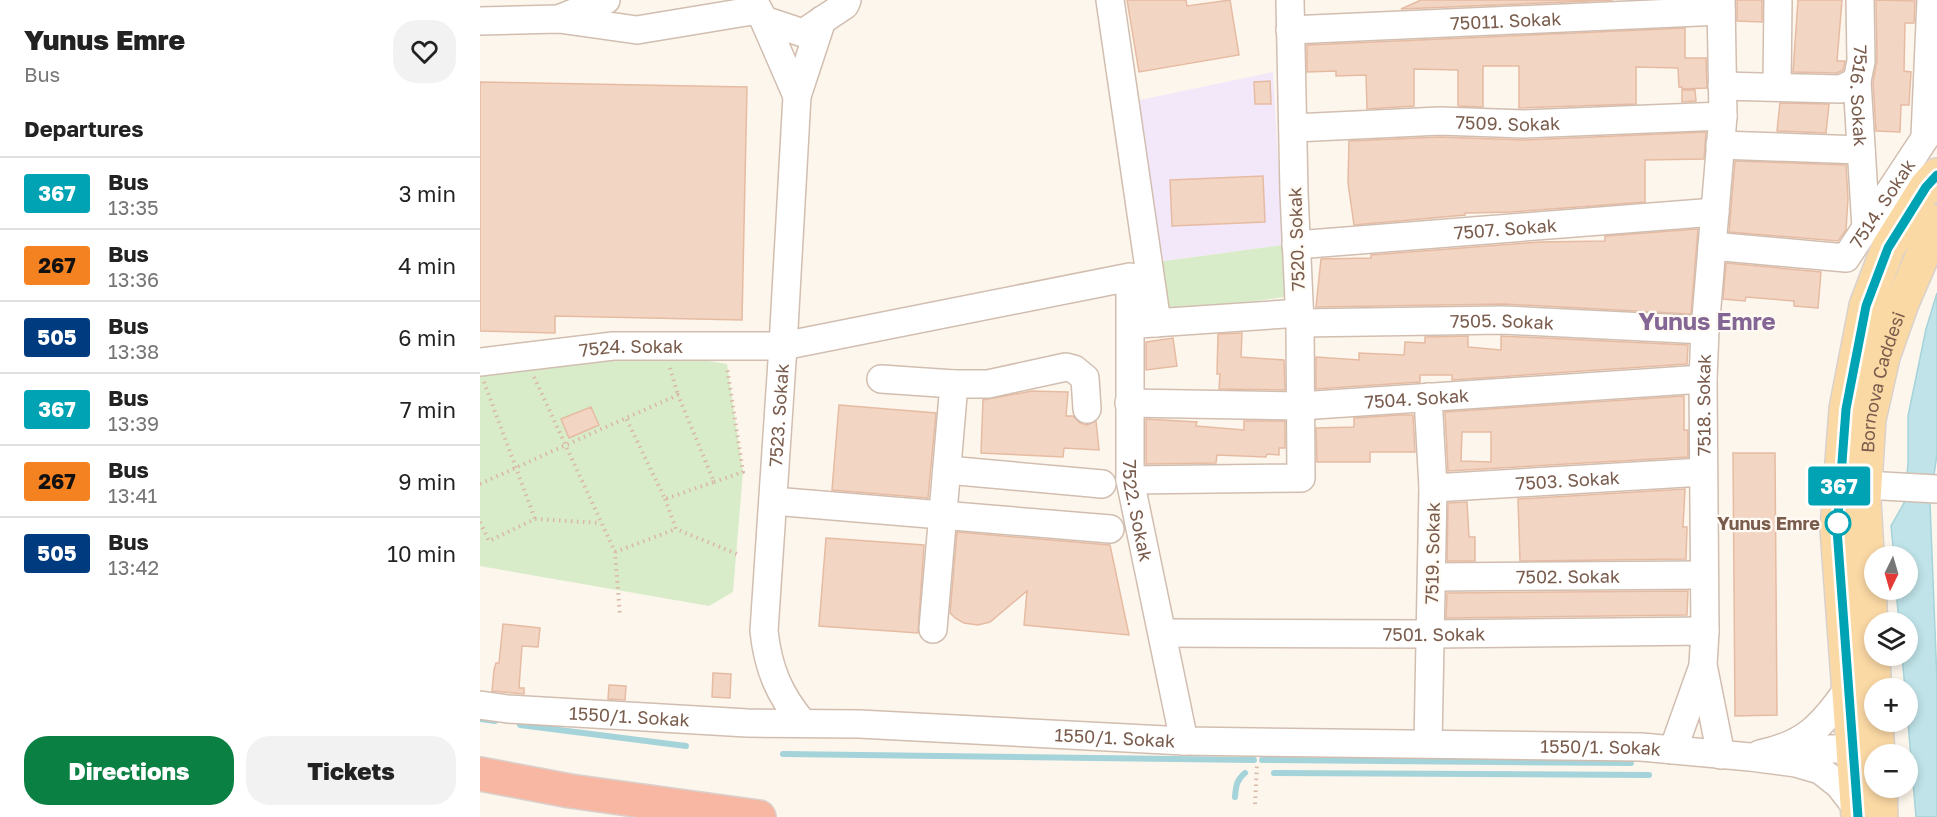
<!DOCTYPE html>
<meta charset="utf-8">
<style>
:root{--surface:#fff;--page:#f2f2f2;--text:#222;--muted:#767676;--line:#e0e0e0;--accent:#0b8043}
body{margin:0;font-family:"Golos Text",sans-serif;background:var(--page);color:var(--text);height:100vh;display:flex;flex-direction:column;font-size:22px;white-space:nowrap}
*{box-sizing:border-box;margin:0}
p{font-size:20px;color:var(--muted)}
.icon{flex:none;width:33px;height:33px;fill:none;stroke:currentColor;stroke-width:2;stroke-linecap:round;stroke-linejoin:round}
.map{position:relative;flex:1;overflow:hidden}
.side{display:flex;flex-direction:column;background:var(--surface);width:480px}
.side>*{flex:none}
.badge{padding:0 12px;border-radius:4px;font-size:21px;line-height:39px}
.needle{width:39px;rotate:185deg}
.buttons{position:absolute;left:1384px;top:546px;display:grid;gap:12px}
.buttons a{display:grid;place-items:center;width:54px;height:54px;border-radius:50%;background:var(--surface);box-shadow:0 3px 9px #0003;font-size:30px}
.map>.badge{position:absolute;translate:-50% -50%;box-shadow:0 0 0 3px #fff}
h2{padding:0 24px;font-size:22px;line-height:54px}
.round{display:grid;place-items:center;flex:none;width:63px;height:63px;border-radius:24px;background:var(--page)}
.head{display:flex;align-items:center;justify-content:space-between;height:102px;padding:0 24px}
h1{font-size:28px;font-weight:800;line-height:45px}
.button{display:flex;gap:12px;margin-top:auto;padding:12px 24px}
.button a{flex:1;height:69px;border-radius:24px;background:var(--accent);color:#fff;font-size:24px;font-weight:800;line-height:69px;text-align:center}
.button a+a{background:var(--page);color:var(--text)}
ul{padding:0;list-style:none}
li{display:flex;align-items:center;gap:18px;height:72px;padding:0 24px;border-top:2px solid var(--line)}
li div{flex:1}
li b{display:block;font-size:22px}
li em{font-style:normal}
li .badge{min-width:66px;font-weight:700;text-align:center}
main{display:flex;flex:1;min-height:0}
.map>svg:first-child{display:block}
.education{fill:#f3e8fa}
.green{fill:#d8ecc9}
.water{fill:#bfe3e8;stroke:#a5d3da;stroke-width:1.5}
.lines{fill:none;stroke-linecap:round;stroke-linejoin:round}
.stream{stroke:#a5d3da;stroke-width:6}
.building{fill:#f3d5c3;stroke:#e6bba3;stroke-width:1.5;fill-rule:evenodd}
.minor-casing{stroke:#d1beb0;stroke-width:30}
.major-casing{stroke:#dad1cd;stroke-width:36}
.highway-casing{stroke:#dad1cd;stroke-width:36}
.path{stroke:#d9b8a5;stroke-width:4;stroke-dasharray:1.5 4.5;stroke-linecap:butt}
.minor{stroke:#fff;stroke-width:27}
.major{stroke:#fbd9a5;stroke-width:33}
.highway{stroke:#f7b7a3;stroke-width:33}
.line-casing{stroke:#fff;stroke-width:14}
.line{stroke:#00a3b4;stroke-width:9}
.stop-dot{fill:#fff;stroke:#00a3b4;stroke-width:3}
.labels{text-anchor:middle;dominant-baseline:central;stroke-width:4.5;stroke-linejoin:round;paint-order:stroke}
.street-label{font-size:18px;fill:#7a5c4d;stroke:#fffaf3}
.stop-label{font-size:18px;font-weight:bold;fill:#7a5c4d;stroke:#fffaf3;text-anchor:end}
.district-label{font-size:24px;font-weight:bold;fill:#846695;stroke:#fffaf3}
</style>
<main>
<section class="side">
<div class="head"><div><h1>Yunus Emre</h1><p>Bus</p></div><a class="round"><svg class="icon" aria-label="heart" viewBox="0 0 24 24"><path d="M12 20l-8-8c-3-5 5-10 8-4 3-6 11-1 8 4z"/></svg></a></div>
<h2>Departures</h2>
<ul>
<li><span class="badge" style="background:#00a3b4;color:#fff">367</span><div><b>Bus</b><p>13:35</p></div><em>3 min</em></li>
<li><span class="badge" style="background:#f58220;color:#111">267</span><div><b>Bus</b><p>13:36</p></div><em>4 min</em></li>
<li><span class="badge" style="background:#003b80;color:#fff">505</span><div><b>Bus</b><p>13:38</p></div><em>6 min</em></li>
<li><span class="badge" style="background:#00a3b4;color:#fff">367</span><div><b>Bus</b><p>13:39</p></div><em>7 min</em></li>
<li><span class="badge" style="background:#f58220;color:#111">267</span><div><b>Bus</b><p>13:41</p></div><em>9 min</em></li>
<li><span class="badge" style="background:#003b80;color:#fff">505</span><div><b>Bus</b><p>13:42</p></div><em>10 min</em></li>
</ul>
<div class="button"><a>Directions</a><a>Tickets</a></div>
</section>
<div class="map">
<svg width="1457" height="817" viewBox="0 0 1457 817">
<rect width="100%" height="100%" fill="#fdf6ec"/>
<path class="education" d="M793,72L803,245L677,262L655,101Z"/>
<path class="green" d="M803,245L804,297L690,313L677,262Z
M186,354L247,364L263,472L253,592L229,606L0,566V370Z"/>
<path class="water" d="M1457,293V454L1450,503L1457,681V817H1436L1428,722V688H1425L1422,656H1428V622H1419L1416,590H1428V556H1414L1411,526L1424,503L1428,464V416L1446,329Z"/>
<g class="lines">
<path class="stream" d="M1,719L15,721
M40,725L206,746
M303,754L774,760
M782,760L1151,763
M794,773L1169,775
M755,797C756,787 756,780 765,773"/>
</g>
<path class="building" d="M647,0H706L707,6L750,0L759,55L659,72Z
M941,0H1133L921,9Z
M1257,0H1282V22L1257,21Z
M1318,0H1362L1357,61H1365L1363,70L1357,73L1313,72Z
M1396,0L1435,1L1434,23H1425L1424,71L1431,72L1429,105H1421L1420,132L1396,131L1393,82L1397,61Z
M1205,28V58H1226L1227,88L1202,89V87H1199L1198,68L1156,67V104L1039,108V66H1003V107L978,106V70L934,69V106L887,109L886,75L856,76V71L827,72V45Z
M790,81L791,104H775L774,82Z
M0,82L267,87L262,320L75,316V333L0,331Z
M1202,90H1215L1216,101L1202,102Z
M1300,103L1349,104L1346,133L1297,131Z
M1226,132L1224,159L1165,160V202L1031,212L985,213V215L874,225L868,183L869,141L960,137L1045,140Z
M1255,161L1366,165L1368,198L1366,230L1358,241L1249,232Z
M783,176L785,222L692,226L690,180Z
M1218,229L1211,314L1024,304L836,307L841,259L891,258V255L1060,242L1125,241V236Z
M1246,263L1341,272L1338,308L1314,306V301L1266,297L1265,301L1243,299Z
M762,333L761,357L804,360L805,390L739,389L740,374H737L738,334Z
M988,336V347L1021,350V336L1208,345L1207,364L972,380V375H940V382L836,389V357L879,360V353L924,355L925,342L945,343V337Z
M693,338L697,366L666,370V342Z
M552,391L588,392L586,416H593L600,423L607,425L616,421L619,450L584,448L583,457L501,453L503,400Z
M1204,396V430H1208V457L968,471L965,412ZM982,432H1011V462L981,461Z
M359,405L456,413L448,498L352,490Z
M111,407L119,425L89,438L81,419Z
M920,415H933L935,452H890V462H837L836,428L874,427V418Z
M666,419L717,422L716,426L764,430V421H805V448H799V455L787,454L786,457L737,455L736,463L666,464Z
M1253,453H1295L1297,715L1255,716Z
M1205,489L1203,527H1207L1206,559L1040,561L1038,499Z
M987,502L989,537H995V561H967L968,503Z
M477,532L630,545L649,635L544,625L547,591L510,622L498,625L484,623L475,618L470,613Z
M346,538L444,545L438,633L339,626Z
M1208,591L1207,615L966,618L967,593Z
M23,624L60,628L58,647L42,646L39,688H44V694L12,691L14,670L16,663H19Z
M233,673L251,674L250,698L232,697Z
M129,685L146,686L145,700L128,699Z"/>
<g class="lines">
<defs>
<g id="minor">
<path d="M273,0L284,20L323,33L365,5L367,0"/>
<path d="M630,0L677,323"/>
<path id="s1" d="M1380,0L1381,61L1377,81L1386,228"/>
<path d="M81,18L126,0"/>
<path d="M284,20L317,96"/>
<path d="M0,21L79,19L157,30L278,10"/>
<path id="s2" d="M810,30L1241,11"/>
<path d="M1242,86L1361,89L1377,81"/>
<path d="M1297,87L1298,0"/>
<path id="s3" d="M814,128L960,121L1044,124L1243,116"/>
<path d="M1445,136L1451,0"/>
<path d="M1240,145L1381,150"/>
<path id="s4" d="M816,245L1235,212"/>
<path id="s5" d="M1232,246L1366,258L1457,120"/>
<path id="s6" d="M820,323L1023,320L1225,330"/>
<path d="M659,324L820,313"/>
<path id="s7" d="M0,362L133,346H303L650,277V480L704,741"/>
<path d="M401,379L474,384L453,629"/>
<path d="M474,384H508L586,367L594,369L605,378L607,409"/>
<path d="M948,397L953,488L948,744"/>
<path id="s8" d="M649,403L820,406L1223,379"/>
<path d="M467,470L622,484"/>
<path d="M650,480L821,478L820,323L814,193L810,0"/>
<path id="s9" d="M953,488L1223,472"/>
<path d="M1365,488L1385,485L1457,489"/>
<path d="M293,501L630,529"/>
<path id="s10" d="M952,577L1224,575"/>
<path id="s11" d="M682,633L950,634L1225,631"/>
<path id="s12" d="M0,705L28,709L267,723L379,724L704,741L1161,747L1270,757L1316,763L1340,770L1359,785L1377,808"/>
<path id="s13" d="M323,723C299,695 288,668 284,631L303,346L317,96L342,20"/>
<path d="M1304,749H1373L1389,758"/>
<path d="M1193,750L1223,666"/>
<path d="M1280,754C1327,744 1341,726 1369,688"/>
<path id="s14" d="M1241,755L1223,665L1225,631L1223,379L1225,330L1243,116L1241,0"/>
</g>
<g id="major">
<path id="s15" d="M1395,695L1384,500L1389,419L1403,357L1422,303L1457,222"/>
<path d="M1396,722L1398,754"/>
<path d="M1400,788L1401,817"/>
<path d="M1378,817L1357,529L1366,409L1386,306L1408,248L1446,187L1457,175"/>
</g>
<path id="highway" d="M0,774L90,791L279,817"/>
</defs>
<use href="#minor" class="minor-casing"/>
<use href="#major" class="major-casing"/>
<use href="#highway" class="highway-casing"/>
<path class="path" d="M190,368L198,395
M54,377L135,552L140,616
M4,382L55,519
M234,482L263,472L247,367
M0,484C66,454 132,424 198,395L234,482L185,499L146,418
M185,499L196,529L257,554
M0,522L9,541L55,519L121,523
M135,552L196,529
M775,804L777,764"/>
<use href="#minor" class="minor"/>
<use href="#major" class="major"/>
<use href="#highway" class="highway"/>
</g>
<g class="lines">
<defs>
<path id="line" d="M1378,817L1357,529L1366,409L1386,306L1408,248L1446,187L1457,175"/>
</defs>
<use href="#line" class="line-casing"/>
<use href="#line" class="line"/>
</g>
<circle class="stop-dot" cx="1358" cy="523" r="12"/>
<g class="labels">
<g class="street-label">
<text stroke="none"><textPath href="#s2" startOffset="216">75011. Sokak</textPath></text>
<text stroke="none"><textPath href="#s1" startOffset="96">7516. Sokak</textPath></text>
<text stroke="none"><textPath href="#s3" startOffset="214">7509. Sokak</textPath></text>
<text stroke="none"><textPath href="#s5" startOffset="200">7514. Sokak</textPath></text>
<text stroke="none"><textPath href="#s4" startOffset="210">7507. Sokak</textPath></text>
<text transform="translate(816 239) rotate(-92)">7520. Sokak</text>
<text stroke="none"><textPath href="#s6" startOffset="202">7505. Sokak</textPath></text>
<text stroke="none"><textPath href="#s7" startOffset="152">7524. Sokak</textPath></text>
<text stroke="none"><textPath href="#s15" startOffset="315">Bornova Caddesi</textPath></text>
<text stroke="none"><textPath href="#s8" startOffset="288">7504. Sokak</textPath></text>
<text stroke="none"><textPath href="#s14" startOffset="352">7518. Sokak</textPath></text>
<text stroke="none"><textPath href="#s13" startOffset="318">7523. Sokak</textPath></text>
<text stroke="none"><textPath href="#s9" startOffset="135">7503. Sokak</textPath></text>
<text stroke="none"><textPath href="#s7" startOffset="892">7522. Sokak</textPath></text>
<text transform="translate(952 553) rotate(-89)">7519. Sokak</text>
<text stroke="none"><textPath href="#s10" startOffset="136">7502. Sokak</textPath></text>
<text stroke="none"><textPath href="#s11" startOffset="272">7501. Sokak</textPath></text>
<text stroke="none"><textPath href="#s12" startOffset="150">1550/1. Sokak</textPath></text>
<text stroke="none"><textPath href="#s12" startOffset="636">1550/1. Sokak</textPath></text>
<text stroke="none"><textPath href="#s12" startOffset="1122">1550/1. Sokak</textPath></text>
</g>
<g class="stop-label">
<text x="1340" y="523">Yunus Emre</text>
</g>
<g class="district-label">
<text x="1227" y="320">Yunus Emre</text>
</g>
</g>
</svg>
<div class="buttons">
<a><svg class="needle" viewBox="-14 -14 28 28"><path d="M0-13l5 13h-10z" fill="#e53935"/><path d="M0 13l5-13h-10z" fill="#767676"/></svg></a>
<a><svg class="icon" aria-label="layers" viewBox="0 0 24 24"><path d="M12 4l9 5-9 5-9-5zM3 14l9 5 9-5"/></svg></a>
<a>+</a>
<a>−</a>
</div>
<b class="badge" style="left:1359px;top:486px;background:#00a3b4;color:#fff">367</b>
</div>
</main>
